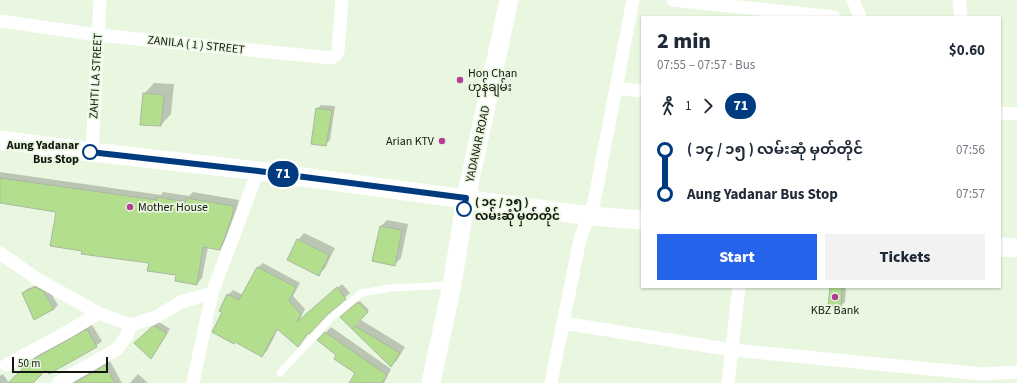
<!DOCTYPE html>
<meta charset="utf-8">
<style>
:root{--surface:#fff;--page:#f2f2f3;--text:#1f2937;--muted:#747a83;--accent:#2563eb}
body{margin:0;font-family:"Source Sans 3","Noto Sans Myanmar",sans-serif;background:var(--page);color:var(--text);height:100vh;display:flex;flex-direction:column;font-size:15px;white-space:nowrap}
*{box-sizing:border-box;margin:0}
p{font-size:13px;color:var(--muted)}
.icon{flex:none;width:22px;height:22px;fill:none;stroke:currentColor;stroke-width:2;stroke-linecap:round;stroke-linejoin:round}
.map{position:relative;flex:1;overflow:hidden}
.drawer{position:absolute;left:641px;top:16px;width:360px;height:272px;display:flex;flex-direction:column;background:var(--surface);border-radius:0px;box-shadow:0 1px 3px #0004}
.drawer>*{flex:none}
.badge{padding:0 8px;border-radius:13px;font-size:14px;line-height:26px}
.scale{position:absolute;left:12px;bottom:10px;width:96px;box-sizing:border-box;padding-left:4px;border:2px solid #11160e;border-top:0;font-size:11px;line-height:14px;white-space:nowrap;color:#11160e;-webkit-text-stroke:3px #eaf7e0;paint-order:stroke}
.map>.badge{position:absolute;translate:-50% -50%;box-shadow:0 0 0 2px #fff}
.legs{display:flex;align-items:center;gap:6px;height:44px;padding:0 16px;font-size:13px}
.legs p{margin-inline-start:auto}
.overview{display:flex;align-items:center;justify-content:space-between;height:68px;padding:0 16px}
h1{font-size:22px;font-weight:800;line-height:30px}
.button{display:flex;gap:8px;margin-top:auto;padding:8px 16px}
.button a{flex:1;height:46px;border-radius:0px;background:var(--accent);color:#fff;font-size:16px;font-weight:800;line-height:46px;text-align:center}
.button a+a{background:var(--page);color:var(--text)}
ul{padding:0 16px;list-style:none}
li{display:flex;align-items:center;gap:14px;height:44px;font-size:15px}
li i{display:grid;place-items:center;width:6px;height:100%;margin:0 5px;background:currentColor}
li i::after{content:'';width:10px;height:10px;margin:-5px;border:3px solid;border-radius:50%;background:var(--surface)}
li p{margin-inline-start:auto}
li:first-child i{background:linear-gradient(#0000 50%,currentColor 0)}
li:last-child i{background:linear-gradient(currentColor 50%,#0000 0)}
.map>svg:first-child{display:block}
.shadow{fill:#0003}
.building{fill:#b2de8e;stroke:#abb7a2}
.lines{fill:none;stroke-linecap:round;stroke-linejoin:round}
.lane{stroke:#fff;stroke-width:7}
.street{stroke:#fff;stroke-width:13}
.secondary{stroke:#fff;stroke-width:19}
.line-1-casing{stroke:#fff;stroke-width:9}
.line-1{stroke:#003b80;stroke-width:6}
.poi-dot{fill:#b63e92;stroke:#eaf7e0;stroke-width:1.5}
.stop-1-dot{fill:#fff;stroke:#003b80;stroke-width:2}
.labels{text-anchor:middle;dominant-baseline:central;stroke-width:3.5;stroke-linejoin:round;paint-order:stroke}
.street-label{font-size:12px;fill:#11160e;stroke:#eaf7e0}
.poi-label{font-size:12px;fill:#11160e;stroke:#eaf7e0;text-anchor:start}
.stop-label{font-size:12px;font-weight:bold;fill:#11160e;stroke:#eaf7e0;text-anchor:end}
</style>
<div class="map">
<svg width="1017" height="383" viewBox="0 0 1017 383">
<rect width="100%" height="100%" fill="#eaf7e0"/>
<path class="shadow" d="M154,83L174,84L171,114L161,125L144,94Z
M321,105L335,106L330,140L326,144L317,109Z
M0,172L161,195L163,192L189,196L193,192L239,200L236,213L225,243L219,249L208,247L202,278L197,284L150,262L83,251L57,211L0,202Z
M387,220L408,224L401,258L395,264L381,226Z
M304,233L335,248L325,268L319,274L298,240Z
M263,263L300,283L293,296L305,309L299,321L342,284L350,293L328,312L302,341L278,329L267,351L262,355L223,312L228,295L233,290L243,295L258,267Z
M40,284L47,287L58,305L54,309L35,318L23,293L27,289Z
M831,287H846L845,302L840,306Z
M360,301L369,310L352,327L341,317Z
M361,320L405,347L397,360L391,366L355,327Z
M159,322L170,329L155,353L151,357L139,339L157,323Z
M92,325L102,341L96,346L46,368L32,383H10L36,356Z
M331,327L391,369L384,383H350L357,373L338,355L319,340Z
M110,361L122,383H72Z
M3,374L9,383H0V376Z
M138,374L148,383H130Z"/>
<path class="building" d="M143,93L164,95L161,126L140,125Z
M316,108L332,110L326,146L311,144Z
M0,178L157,200V197L186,202V198L234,206L231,220L220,250L203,247L197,285L175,281L176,275L147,271L149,263L81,254L82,251L50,246L56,212L0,203Z
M380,226L402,230L395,266L372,261Z
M297,239L329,255L319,276L287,260Z
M257,267L296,287L289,301L301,314L297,322L337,287L346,299L327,315L309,334L308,333L298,347L277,329L262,357L235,342L234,344L212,332L222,312L219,311L227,294L239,300Z
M35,287L43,291L54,309L34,320L22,293Z
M830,287H842L841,307L828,306Z
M358,302L368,312L352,329L340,317Z
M155,326L167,333L151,359L134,343L152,327Z
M355,326L400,353L391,367L352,329Z
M87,329L97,347L49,374L46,370L33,383H8L30,361Z
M325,332L387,375L382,383H349L355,373L334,359L336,355L317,340Z
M105,365L115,383H74L92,373Z"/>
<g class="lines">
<path class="lane" d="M280,373L331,318L361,293L391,288L452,285"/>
<path class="street" d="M673,0L834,17
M853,0L860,17
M959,0L961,17
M0,21L98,35L331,58L335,56L338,52L342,0
M616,88L642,91
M1000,113L1017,114
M92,152L100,0
M0,253L37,279L98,313L131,325L156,317L181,302L212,293
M563,323L732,350L982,374L1017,372
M6,365L71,330L98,313
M58,383L117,349L127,335L131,325
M193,383L212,293L258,171
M551,383L580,239L594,202L633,0
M728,383L739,287"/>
<path class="secondary" d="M0,140L92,152L258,171L590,216L642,220
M1000,247L1017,248
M431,383L452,285L466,198L509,0"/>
</g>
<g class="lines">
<defs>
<path id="line-1" d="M90,152L258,171L466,198L464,209"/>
</defs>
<use href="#line-1" class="line-1-casing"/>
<use href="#line-1" class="line-1"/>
</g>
<g class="poi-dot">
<circle cx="460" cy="80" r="4"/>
<circle cx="442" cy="141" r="4"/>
<circle cx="130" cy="207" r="4"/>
<circle cx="835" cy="297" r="4"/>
</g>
<g class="stop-1-dot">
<circle cx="90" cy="152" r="7"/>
<circle cx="464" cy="209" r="7"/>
</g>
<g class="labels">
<g class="street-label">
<text transform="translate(196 45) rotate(6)">ZANILA ( 1 ) STREET</text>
<text transform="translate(96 76) rotate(-87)">ZAHTI LA STREET</text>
<text transform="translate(478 144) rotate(-78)">YADANAR ROAD</text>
</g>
<g class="poi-label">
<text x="468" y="73">Hon Chan<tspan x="468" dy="14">ဟုန်ချမ်း</tspan></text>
<text x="434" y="141" text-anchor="end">Arian KTV</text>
<text x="138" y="207">Mother House</text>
<text x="835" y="310" text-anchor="middle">KBZ Bank</text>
</g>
<g class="stop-label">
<text x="79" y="145">Aung Yadanar<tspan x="79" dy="14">Bus Stop</tspan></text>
<text x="475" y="202" text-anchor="start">( ၁၄ / ၁၅ )<tspan x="475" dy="14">လမ်းဆုံ မှတ်တိုင်</tspan></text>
</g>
</g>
</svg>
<div class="scale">50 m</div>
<b class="badge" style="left:283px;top:174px;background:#003b80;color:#fff">71</b>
<section class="drawer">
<div class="overview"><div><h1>2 min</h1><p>07:55 – 07:57 · Bus</p></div><b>$0.60</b></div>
<div class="legs"><svg class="icon" aria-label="walk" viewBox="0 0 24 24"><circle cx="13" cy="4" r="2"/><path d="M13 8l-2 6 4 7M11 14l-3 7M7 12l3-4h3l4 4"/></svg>1<svg class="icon" aria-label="forward" viewBox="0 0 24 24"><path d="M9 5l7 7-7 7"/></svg><b class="badge" style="background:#003b80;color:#fff">71</b></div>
<ul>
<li><i style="color:#003b80"></i><b>( ၁၄ / ၁၅ ) လမ်းဆုံ မှတ်တိုင်</b><p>07:56</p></li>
<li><i style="color:#003b80"></i><b>Aung Yadanar Bus Stop</b><p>07:57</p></li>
</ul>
<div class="button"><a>Start</a><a>Tickets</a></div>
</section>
</div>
